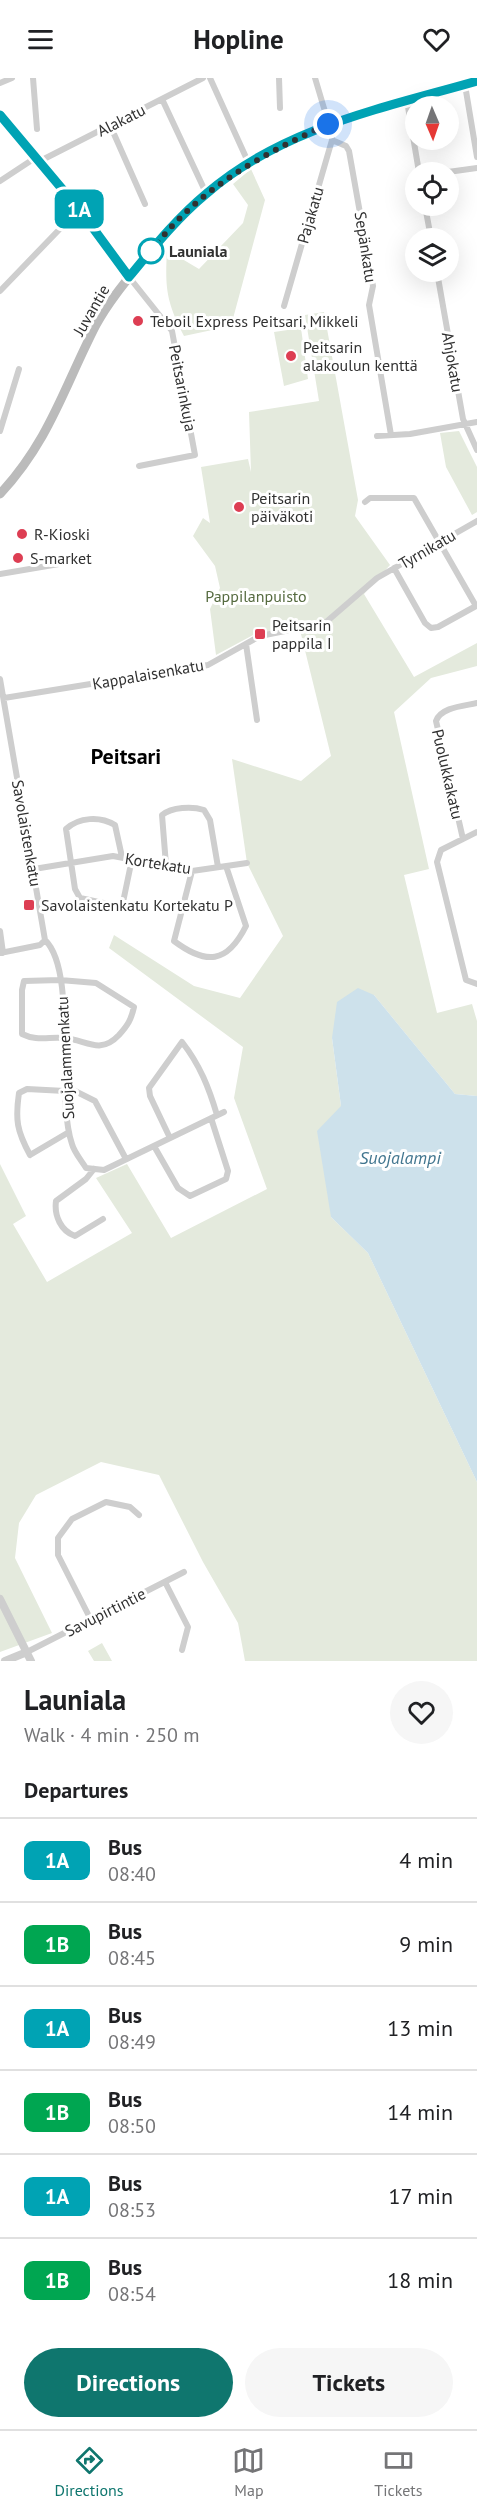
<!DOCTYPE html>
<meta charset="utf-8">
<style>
:root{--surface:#fff;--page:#f6f6f6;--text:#202124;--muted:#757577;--line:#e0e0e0;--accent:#0f766e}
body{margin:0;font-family:"PT Sans",sans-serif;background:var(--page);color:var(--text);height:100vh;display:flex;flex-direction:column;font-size:22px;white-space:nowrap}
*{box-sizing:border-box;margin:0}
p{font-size:20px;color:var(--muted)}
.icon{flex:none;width:33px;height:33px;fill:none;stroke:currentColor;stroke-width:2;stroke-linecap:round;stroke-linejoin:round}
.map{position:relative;height:1583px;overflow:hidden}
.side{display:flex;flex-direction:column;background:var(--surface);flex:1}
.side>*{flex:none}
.badge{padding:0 12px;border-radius:9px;font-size:21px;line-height:39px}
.needle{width:39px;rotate:178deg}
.tools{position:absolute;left:405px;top:18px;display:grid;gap:12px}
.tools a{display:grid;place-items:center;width:54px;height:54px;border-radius:50%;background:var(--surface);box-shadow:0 6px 24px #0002;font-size:30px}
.you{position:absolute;width:30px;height:30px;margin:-15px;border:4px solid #fff;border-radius:50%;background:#1a73e8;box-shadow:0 0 0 9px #1a73e833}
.map>.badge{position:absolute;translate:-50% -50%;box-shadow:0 0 0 3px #fff}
h2{padding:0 24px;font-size:22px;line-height:54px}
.round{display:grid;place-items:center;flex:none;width:63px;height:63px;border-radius:32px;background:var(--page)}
.headline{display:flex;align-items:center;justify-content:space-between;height:102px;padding:0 24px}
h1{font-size:28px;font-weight:800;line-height:45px}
.button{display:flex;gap:12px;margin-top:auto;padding:12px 24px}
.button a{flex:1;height:69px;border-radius:36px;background:var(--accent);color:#fff;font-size:24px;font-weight:800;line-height:69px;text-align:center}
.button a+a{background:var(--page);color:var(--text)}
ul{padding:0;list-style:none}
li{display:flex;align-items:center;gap:18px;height:84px;padding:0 24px;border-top:2px solid var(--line)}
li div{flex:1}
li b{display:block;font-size:22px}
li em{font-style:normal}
li .badge{min-width:66px;font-weight:700;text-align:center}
header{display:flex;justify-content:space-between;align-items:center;height:78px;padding:0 24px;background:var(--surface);font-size:27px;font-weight:800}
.tabs{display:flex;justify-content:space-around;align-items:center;height:84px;border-top:2px solid var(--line);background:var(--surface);font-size:16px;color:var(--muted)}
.tabs a{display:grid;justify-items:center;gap:3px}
.tabs .selected{color:var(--accent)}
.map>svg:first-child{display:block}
.green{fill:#e4eadd}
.water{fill:#cde1eb}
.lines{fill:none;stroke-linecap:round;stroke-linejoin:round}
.minor{stroke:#cecece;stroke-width:6}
.tertiary{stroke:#cecece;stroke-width:8}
.secondary{stroke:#bbb;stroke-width:9}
.line-casing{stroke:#fff;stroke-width:14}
.line{stroke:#00a3b4;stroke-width:9}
.walk{stroke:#313131;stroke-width:6;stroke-dasharray:0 10.8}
.stop-dot{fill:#fff;stroke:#00a3b4;stroke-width:3}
.poi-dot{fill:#dd3e53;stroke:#fff;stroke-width:2}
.labels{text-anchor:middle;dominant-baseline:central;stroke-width:6;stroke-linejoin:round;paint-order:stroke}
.street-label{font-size:16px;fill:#313131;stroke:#fff}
.stop-label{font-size:16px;font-weight:bold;fill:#313131;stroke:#fff;text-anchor:start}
.poi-label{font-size:16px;fill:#313131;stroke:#fff;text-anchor:start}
.park-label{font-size:16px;fill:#566b40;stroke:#fff}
.water-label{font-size:18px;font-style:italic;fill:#42768f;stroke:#fff}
.district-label{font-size:22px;font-weight:bold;fill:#000;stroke:#fff}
</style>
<header><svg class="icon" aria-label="menu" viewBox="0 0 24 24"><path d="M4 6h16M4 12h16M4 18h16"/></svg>Hopline<svg class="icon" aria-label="heart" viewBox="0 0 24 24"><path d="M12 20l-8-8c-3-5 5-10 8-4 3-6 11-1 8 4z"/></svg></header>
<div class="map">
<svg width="477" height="1583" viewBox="0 0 477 1583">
<rect width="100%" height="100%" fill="#fff"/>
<path class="green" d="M251,91L265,122L231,248L184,258C166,223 165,210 167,172L199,191L243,145L248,127L233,106Z
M324,234L358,422L355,438L390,487L364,516L414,599L477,565V588L431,600L394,634L429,791L404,797L437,935L472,926L477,943V1018L455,1016L374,917L332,960L341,1028L331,1139L368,1175L477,1404V1583H245L238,1545L203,1484L159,1397L101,1384L36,1417L19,1445L15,1480L52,1555L0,1574V1086L26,1138L13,1146L47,1204L132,1155L96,1100L127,1086L171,1160L267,1111L234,1020L243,969L109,870L114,857L194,908L240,920L283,858L247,785L232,681L301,703L331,678L299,548L255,556L216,577L210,531L220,510L215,488L193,458L203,440L210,445L201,389L248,381L251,394L249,334L319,323L305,237Z
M301,250L308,301L284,308L274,254Z
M459,353L477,389V434L472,437L446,389L440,355Z
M102,1565L112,1583H94L88,1573Z"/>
<path class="water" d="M358,910L374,917L455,1016L477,1018V1404L368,1175L331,1139L317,1053L341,1028L332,960L337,924Z"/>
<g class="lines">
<path class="minor" d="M33,0L37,51
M210,0L249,86
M279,0L280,30
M0,5L12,0
M465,7L477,79
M162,21L206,115
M407,23L419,94
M110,47L145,126
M332,62L346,68L349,73L373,208L369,227L391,357
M38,84L203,0
M448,94L477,90
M0,103L35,80
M425,128L431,160
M437,194L463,341L477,372
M129,199L172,253L195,377L139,388
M0,213L79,131
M284,228L332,62V57L315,0
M0,353L19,291
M377,358L410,356L477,344
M365,424L370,420H414L476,528L438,549L431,550L425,545L394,490
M0,496L59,486
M246,566L257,642
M0,601L45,862L40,867L0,875
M4,620L208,587L260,558L325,545L377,500L477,443
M477,754L441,772L437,784L466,902L477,906
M463,761L436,643C441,629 464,628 477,625
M122,779L115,747C100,738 79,739 66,751L75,811L80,820L122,829L132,781
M166,787L162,737C172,729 192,728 204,732L210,742L218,789
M34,791L113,778L192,793L247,785
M192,793L174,863C206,887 227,886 246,848L226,788
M0,853L3,875
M45,862C78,894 55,1017 72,1066C74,1074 81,1082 86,1090L104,1092L224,1034
M60,902L96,905L134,929C131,942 128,947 119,957C99,978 86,961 63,960C48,959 36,963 22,956V912L24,903Z
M65,1008L95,1023L126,1081
M65,1013L27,1011L19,1015C15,1042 17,1053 30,1077L69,1054
M170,1060L150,1018L149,1010L182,964C200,987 209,1010 217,1037
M154,1068L178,1110L190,1118L226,1101L228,1093L211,1040
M94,1091L86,1101L56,1123C54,1138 61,1153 75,1158L103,1141
M165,1504L188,1549L182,1572
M91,1542L58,1477V1460L72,1441L106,1424L130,1429L139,1437
M27,1574L184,1494"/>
<path class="tertiary" d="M0,37L79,131L129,199
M0,1521L31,1583
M5,1583L27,1574"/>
<path class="secondary" d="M0,416C50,362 64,309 96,247C109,223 127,202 144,181C200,112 266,67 350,38C391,24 435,15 477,3"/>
</g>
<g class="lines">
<defs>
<path id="line" d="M0,37L79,131L129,199C153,170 177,140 206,116C282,50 383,30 477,3"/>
</defs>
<use href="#line" class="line-casing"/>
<use href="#line" class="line"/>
<path class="walk" d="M151,173C199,110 258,79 328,46"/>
</g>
<circle class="stop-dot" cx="151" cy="173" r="12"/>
<g class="poi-dot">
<circle cx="138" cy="243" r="6"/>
<circle cx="291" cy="278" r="6"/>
<circle cx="239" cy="429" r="6"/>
<circle cx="22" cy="456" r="6"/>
<circle cx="18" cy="480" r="6"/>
<rect x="254" y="550" width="12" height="12" rx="3"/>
<rect x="23" y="821" width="12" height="12" rx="3"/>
</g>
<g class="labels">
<g class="street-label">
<text transform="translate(121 42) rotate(-27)">Alakatu</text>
<text transform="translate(310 137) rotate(-74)">Pajakatu</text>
<text transform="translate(366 169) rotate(81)">Sepänkatu</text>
<text transform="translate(91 232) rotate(-60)">Juvantie</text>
<text transform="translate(453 284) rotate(80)">Ahjokatu</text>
<text transform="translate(183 310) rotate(79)">Peitsarinkuja</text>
<text transform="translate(427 471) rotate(-30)">Tyrnikatu</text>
<text transform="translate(148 596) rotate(-10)">Kappalaisenkatu</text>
<text transform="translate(448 696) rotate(77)">Puolukkakatu</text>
<text transform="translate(27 755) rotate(80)">Savolaistenkatu</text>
<text transform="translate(158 785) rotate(9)">Kortekatu</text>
<text transform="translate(65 980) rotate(-93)">Suojalammenkatu</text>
<text transform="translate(105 1534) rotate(-27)">Savupirtintie</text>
</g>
<g class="stop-label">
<text x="169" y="173">Launiala</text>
</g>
<g class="poi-label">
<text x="150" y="243">Teboil Express Peitsari, Mikkeli</text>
<text x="303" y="269">Peitsarin<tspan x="303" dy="18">alakoulun kenttä</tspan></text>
<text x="251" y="420">Peitsarin<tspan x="251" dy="18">päiväkoti</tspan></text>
<text x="34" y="456">R-Kioski</text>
<text x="30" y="480">S-market</text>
<text x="272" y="547">Peitsarin<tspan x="272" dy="18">pappila I</tspan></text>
<text x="41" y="827">Savolaistenkatu Kortekatu P</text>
</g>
<g class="park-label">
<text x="256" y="518">Pappilanpuisto</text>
</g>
<g class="water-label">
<text x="400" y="1079">Suojalampi</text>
</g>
<g class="district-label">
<text x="126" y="678">Peitsari</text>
</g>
</g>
</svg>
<div class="tools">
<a><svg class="needle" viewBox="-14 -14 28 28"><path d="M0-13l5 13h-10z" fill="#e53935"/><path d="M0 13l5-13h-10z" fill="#757577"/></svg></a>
<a><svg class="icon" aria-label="locate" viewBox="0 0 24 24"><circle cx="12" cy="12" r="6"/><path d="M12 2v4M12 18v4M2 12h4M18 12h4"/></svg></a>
<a><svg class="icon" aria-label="layers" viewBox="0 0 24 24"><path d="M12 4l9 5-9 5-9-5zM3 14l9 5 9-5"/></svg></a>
</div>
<div class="you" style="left:328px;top:46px"></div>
<b class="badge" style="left:79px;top:131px;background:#00a3b4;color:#fff">1A</b>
</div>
<section class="side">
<div class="headline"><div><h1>Launiala</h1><p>Walk · 4 min · 250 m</p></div><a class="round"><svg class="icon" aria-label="heart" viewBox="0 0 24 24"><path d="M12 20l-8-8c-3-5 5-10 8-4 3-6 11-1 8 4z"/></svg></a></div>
<h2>Departures</h2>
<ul>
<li><span class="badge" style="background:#00a3b4;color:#fff">1A</span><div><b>Bus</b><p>08:40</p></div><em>4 min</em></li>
<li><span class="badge" style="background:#00a651;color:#fff">1B</span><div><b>Bus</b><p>08:45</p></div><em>9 min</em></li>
<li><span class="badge" style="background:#00a3b4;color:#fff">1A</span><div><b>Bus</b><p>08:49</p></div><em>13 min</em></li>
<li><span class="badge" style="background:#00a651;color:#fff">1B</span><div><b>Bus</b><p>08:50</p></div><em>14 min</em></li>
<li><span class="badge" style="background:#00a3b4;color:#fff">1A</span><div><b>Bus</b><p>08:53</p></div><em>17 min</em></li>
<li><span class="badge" style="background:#00a651;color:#fff">1B</span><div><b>Bus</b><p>08:54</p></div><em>18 min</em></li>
</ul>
<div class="button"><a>Directions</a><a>Tickets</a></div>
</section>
<nav class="tabs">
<a class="selected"><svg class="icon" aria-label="directions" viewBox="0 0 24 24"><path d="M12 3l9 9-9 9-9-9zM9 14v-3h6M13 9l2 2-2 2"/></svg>Directions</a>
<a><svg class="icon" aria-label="map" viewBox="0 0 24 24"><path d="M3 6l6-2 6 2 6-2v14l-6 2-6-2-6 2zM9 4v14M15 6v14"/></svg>Map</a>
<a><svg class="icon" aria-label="tickets" viewBox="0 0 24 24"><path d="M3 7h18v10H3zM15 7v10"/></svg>Tickets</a>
</nav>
